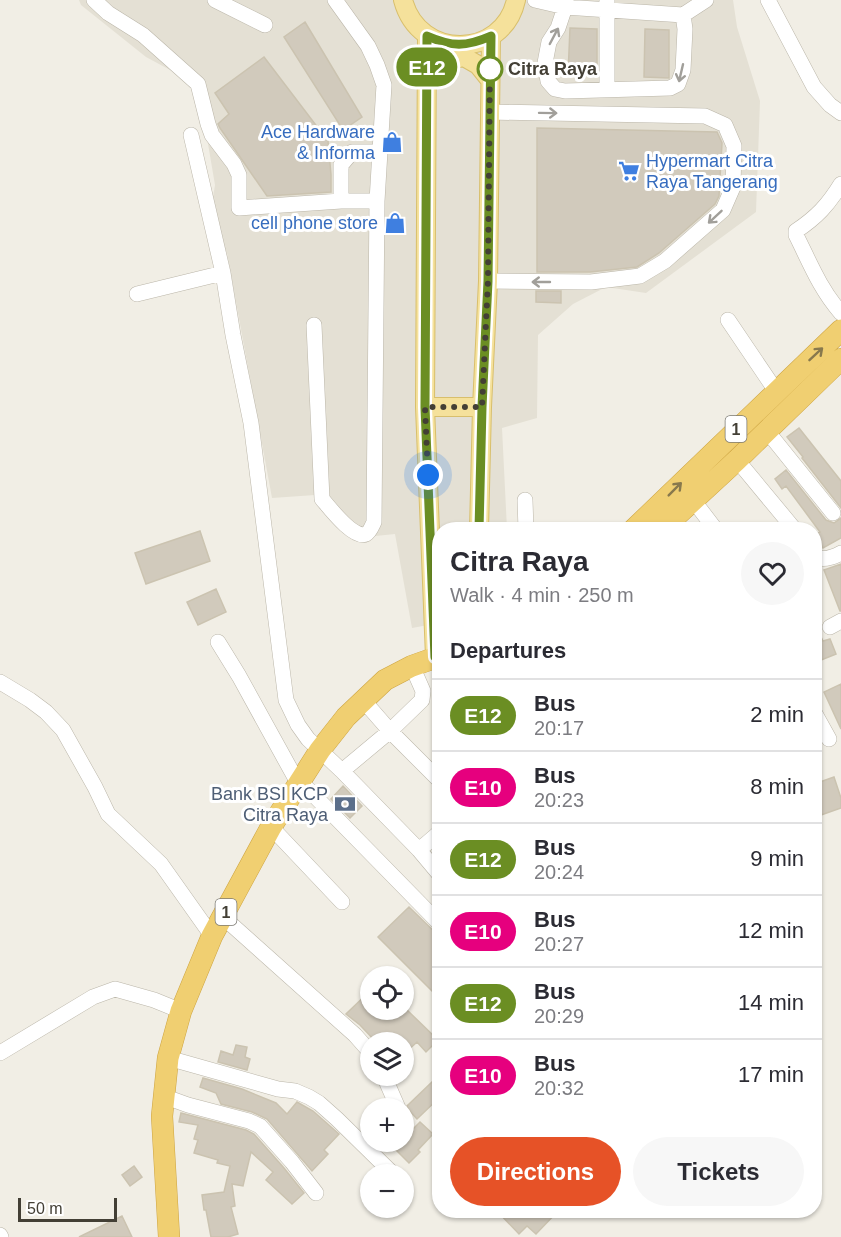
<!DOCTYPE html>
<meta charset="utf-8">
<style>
:root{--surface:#fff;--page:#f7f7f7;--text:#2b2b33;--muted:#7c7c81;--line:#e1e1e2;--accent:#e65227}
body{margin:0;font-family:Arial,sans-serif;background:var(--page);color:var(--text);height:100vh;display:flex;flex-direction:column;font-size:22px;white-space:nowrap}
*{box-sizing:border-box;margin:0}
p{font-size:20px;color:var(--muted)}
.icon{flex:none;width:33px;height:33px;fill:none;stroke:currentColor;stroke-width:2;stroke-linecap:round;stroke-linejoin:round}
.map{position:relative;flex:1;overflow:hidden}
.panel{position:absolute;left:432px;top:522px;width:390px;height:696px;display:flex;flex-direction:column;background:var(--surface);border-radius:24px;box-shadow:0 2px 4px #0004}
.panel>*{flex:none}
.badge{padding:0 12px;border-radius:20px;font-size:21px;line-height:39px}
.buttons{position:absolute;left:360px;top:966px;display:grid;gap:12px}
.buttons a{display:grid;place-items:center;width:54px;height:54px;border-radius:50%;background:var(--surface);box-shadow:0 2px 4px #0004;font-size:30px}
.scale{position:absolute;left:18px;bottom:15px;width:99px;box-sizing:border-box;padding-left:6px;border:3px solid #433f35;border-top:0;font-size:16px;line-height:21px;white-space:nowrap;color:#433f35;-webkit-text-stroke:4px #fff;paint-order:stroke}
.you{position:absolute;width:30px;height:30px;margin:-15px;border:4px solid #fff;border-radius:50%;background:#1a73e8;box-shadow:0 0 0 9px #1a73e833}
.map>.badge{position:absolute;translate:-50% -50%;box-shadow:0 0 0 3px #fff}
h2{padding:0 18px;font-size:22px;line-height:54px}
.round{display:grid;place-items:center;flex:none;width:63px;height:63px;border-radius:32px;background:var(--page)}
.head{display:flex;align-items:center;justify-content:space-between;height:102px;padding:0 18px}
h1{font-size:28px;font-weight:800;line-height:45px}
.button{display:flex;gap:12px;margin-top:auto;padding:12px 18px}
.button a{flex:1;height:69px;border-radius:36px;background:var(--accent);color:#fff;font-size:24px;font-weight:800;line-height:69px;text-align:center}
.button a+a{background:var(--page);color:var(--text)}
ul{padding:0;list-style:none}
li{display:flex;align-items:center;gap:18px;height:72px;padding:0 18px;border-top:2px solid var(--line)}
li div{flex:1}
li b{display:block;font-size:22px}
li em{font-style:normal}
li .badge{min-width:66px;font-weight:700;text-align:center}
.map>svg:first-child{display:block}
.residential{fill:#e4e0d4}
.building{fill:#d1cabc;stroke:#cbc3b0;stroke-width:1.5}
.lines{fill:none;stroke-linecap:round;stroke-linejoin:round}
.minor-casing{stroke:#bbb6a9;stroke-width:16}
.major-casing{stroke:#d8bf6c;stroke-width:20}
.highway-casing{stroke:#cea542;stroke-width:22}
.minor{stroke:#fff;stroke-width:15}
.major{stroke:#f5e19b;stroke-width:18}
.highway{stroke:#f0cf71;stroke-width:21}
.oneway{stroke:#a19f9a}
.oneway2{stroke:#88794d}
.line-casing{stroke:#fff;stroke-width:14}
.line{stroke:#6b8e23;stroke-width:9}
.walk{stroke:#433f35;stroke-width:6;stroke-dasharray:0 10.8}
.stop-dot{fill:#fff;stroke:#6b8e23;stroke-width:3}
.labels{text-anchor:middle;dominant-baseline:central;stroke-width:6;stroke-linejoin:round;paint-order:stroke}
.shield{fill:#fff;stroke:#7b7972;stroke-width:1.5}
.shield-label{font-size:16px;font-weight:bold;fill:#433f35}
.stop-label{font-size:18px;font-weight:bold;fill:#433f35;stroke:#fff;text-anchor:start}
.shop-label{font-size:18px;fill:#366cbe;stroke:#fff;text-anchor:end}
.service-label{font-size:18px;fill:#4e5e75;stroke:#fff;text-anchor:end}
</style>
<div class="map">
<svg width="841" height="1237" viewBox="0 0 841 1237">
<rect width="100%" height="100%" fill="#f1eee5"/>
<path class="residential" d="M79,0H733L737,27L760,101L756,212L646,293L606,287L573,304L538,335L537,418L502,428L507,529L440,530L439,623L412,628L395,534L356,538L315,495L272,498L227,253L210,215L215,185L198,85L146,57L81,5Z"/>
<path class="building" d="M305,22L362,117L343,130L284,37Z
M570,28L597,29V76L568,75Z
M645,29L669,30V78L644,77Z
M264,57L328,141L331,175V192L267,196L220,128L218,124L229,114L215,93Z
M537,128L717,132L722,143L719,196L715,204L659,253L637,267L590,272H537Z
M536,291H561V303L536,302Z
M799,428L841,481V508L802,458L803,457L787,437Z
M786,470L826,520L834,523L841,518V538L823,548L816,534L820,532L786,486L782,489L775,479Z
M200,531L210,561L146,584L135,553Z
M841,564V611H840L824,570Z
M216,589L226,612L198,625L187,602Z
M814,622L823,641L830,639L836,654L814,663Z
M841,684V729L824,692Z
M834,777L841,798V808L821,815L814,798V784Z
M343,786L362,806L350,818L331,799Z
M409,907L440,937V999L378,937Z
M370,991V1010H407L438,1040L426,1052L417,1042L404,1054V1042H376L360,1025L346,1014Z
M236,1045L247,1047L245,1057L250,1059L247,1070L218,1062L221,1051L233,1055Z
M203,1078L242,1089L276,1103L287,1114L297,1102L313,1111L339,1134L324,1150L328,1154L312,1171L267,1119L252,1112L221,1104L216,1093L200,1087Z
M440,1078V1097L417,1119L408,1109L407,1106L433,1081L434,1083Z
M181,1113L246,1130L254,1134L284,1168L304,1193L292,1204L266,1180L273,1172L251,1152L243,1186L232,1184L235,1206L231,1207L238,1234L228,1237H211L206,1210H204L202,1195L224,1192L230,1166L217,1163L218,1160L194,1153L198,1140L194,1139L198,1125L179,1122Z
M420,1122L433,1134L418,1150L420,1152L409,1163L396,1150L411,1134L409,1133Z
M134,1166L142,1177L130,1186L122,1175Z
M496,1210H559L536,1234L527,1226L519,1234Z
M122,1216L132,1237H79Z"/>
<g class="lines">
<defs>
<path id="minor" d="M94,0L108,13L143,35L198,84L208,124L212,135L234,164L239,175V208L341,201H377
M215,0L265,25
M535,0L565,7L683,15L706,0
M566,0L565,7L558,28L549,42L545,63L548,81L555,89L565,91L670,88L678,84L683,70L685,29L683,15
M768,0L814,87L830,105L841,113
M607,90V0
M191,135L223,273L233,335L251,423L286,700L298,725L308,739L342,771L419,850L440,875
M841,184C828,205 817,217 796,231V235C810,263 820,289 841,313
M341,201V165L352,152H379
M488,281L591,282L640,276L665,261L723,210L733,187L734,146L725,125L705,116L489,112
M137,294L223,273
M728,320L776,391
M314,325L322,499C329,507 354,540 366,534C370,532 372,526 374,522L377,201L384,85L377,65L368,46L335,0
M767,431L833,513
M737,460L795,530
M525,500L526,530
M693,500L716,530
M814,556C823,561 832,558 841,553
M830,627L841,621
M218,642L239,676L298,783
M0,682L30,700L46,712L63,730L95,787L108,814L161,864L212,936
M363,700L390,731L440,781
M814,712L829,739
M342,771L390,731L422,700L423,691L412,666
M299,780L440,924
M271,827L342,902
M419,850L440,832
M223,917L355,1035L370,1052
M0,1053L93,997L115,989L154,1000L181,1011
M168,1058L278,1089L295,1091L309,1097L319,1103L337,1119L391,1172
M384,1076L398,1108
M163,1096L188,1105L249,1121L260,1126L292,1162L316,1193
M0,1235L1,1237"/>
<path id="major" d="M403,0C419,61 503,59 516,0
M427,36L425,407L435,657
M427,84L435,68L449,60L464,57L478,65L490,80
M425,407H482
M479,530L482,407L488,281L491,36"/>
<path id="highway" d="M633,530L841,330
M661,530L737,460L841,359
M169,1237L162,1116L168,1058L181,1011L212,936L271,827L320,750L346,717L385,680L412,666L440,656"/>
</defs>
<use href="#minor" class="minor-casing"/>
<use href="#major" class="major-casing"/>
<use href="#highway" class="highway-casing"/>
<use href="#minor" class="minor"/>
<use href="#major" class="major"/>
<use href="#highway" class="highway"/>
</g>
<defs><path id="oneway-shaft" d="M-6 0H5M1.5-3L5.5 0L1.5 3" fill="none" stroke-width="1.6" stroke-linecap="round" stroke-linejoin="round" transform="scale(1.5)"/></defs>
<g class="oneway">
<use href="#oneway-shaft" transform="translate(554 36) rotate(-62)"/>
<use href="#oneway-shaft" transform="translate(681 73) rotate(103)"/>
<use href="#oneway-shaft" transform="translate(548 113) rotate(1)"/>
<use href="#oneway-shaft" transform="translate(715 217) rotate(137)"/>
<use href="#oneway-shaft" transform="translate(541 282) rotate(-180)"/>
</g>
<g class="oneway2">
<use href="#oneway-shaft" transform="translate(816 354) rotate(-43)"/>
<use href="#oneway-shaft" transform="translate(675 489) rotate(-45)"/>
</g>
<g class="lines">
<defs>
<path id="line" d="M435,657L425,407L427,36C452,47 466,47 491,36L488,281L482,407L479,530"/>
</defs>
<use href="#line" class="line-casing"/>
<use href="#line" class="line"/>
<path class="walk" d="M428,475L425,407H482L488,281L490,58V69"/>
</g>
<defs>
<symbol id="shop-bare" viewBox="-9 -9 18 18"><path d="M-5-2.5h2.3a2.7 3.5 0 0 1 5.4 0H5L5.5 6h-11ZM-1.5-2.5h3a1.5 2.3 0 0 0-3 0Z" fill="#3f7fe0" stroke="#fff" stroke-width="2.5" paint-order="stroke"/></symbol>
<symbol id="supermarket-bare" viewBox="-9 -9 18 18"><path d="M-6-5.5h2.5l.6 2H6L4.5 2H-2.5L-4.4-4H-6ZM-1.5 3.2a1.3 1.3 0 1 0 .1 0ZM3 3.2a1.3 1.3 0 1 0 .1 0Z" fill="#3f7fe0" stroke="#fff" stroke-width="2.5" paint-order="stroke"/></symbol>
<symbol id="bank-bare" viewBox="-9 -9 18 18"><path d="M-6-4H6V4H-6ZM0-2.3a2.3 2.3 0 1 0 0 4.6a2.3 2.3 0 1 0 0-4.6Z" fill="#5c6f8a" stroke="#fff" stroke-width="2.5" paint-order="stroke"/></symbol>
</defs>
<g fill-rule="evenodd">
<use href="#shop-bare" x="377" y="127" width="30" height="30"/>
<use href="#supermarket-bare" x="614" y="156" width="30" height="30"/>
<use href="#shop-bare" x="380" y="208" width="30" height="30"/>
<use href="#bank-bare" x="330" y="789" width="30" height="30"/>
</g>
<circle class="stop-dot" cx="490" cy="69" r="12"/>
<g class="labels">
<g class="shield">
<rect x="725.5" y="416" width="21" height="26" rx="4.5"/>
<rect x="215.5" y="899" width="21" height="26" rx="4.5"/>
</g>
<g class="shield-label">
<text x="736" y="429">1</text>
<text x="226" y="912">1</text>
</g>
<g class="stop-label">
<text x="508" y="69">Citra Raya</text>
</g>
<g class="shop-label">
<text x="375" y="132">Ace Hardware<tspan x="375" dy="21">&amp; Informa</tspan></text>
<text x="646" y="161" text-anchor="start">Hypermart Citra<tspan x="646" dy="21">Raya Tangerang</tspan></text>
<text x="378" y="223">cell phone store</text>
</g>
<g class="service-label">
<text x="328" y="794">Bank BSI KCP<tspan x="328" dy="21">Citra Raya</tspan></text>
</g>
</g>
</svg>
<div class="buttons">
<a><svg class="icon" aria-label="locate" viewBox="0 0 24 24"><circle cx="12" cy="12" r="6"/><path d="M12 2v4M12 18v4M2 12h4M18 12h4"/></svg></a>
<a><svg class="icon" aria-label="layers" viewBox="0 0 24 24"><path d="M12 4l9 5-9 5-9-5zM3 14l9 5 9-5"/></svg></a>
<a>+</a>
<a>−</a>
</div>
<div class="scale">50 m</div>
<div class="you" style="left:428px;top:475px"></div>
<b class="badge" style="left:427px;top:67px;background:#6b8e23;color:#fff">E12</b>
<section class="panel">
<div class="head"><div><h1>Citra Raya</h1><p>Walk · 4 min · 250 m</p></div><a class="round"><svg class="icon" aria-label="heart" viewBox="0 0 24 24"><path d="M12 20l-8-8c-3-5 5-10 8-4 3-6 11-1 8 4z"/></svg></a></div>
<h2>Departures</h2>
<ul>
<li><span class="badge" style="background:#6b8e23;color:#fff">E12</span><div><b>Bus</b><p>20:17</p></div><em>2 min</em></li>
<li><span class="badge" style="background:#e6007e;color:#fff">E10</span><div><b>Bus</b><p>20:23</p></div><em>8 min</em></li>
<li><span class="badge" style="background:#6b8e23;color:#fff">E12</span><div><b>Bus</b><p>20:24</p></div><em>9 min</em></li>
<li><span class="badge" style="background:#e6007e;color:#fff">E10</span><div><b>Bus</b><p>20:27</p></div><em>12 min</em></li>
<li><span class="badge" style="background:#6b8e23;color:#fff">E12</span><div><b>Bus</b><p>20:29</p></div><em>14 min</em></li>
<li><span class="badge" style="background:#e6007e;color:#fff">E10</span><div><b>Bus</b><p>20:32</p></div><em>17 min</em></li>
</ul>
<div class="button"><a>Directions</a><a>Tickets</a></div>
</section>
</div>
